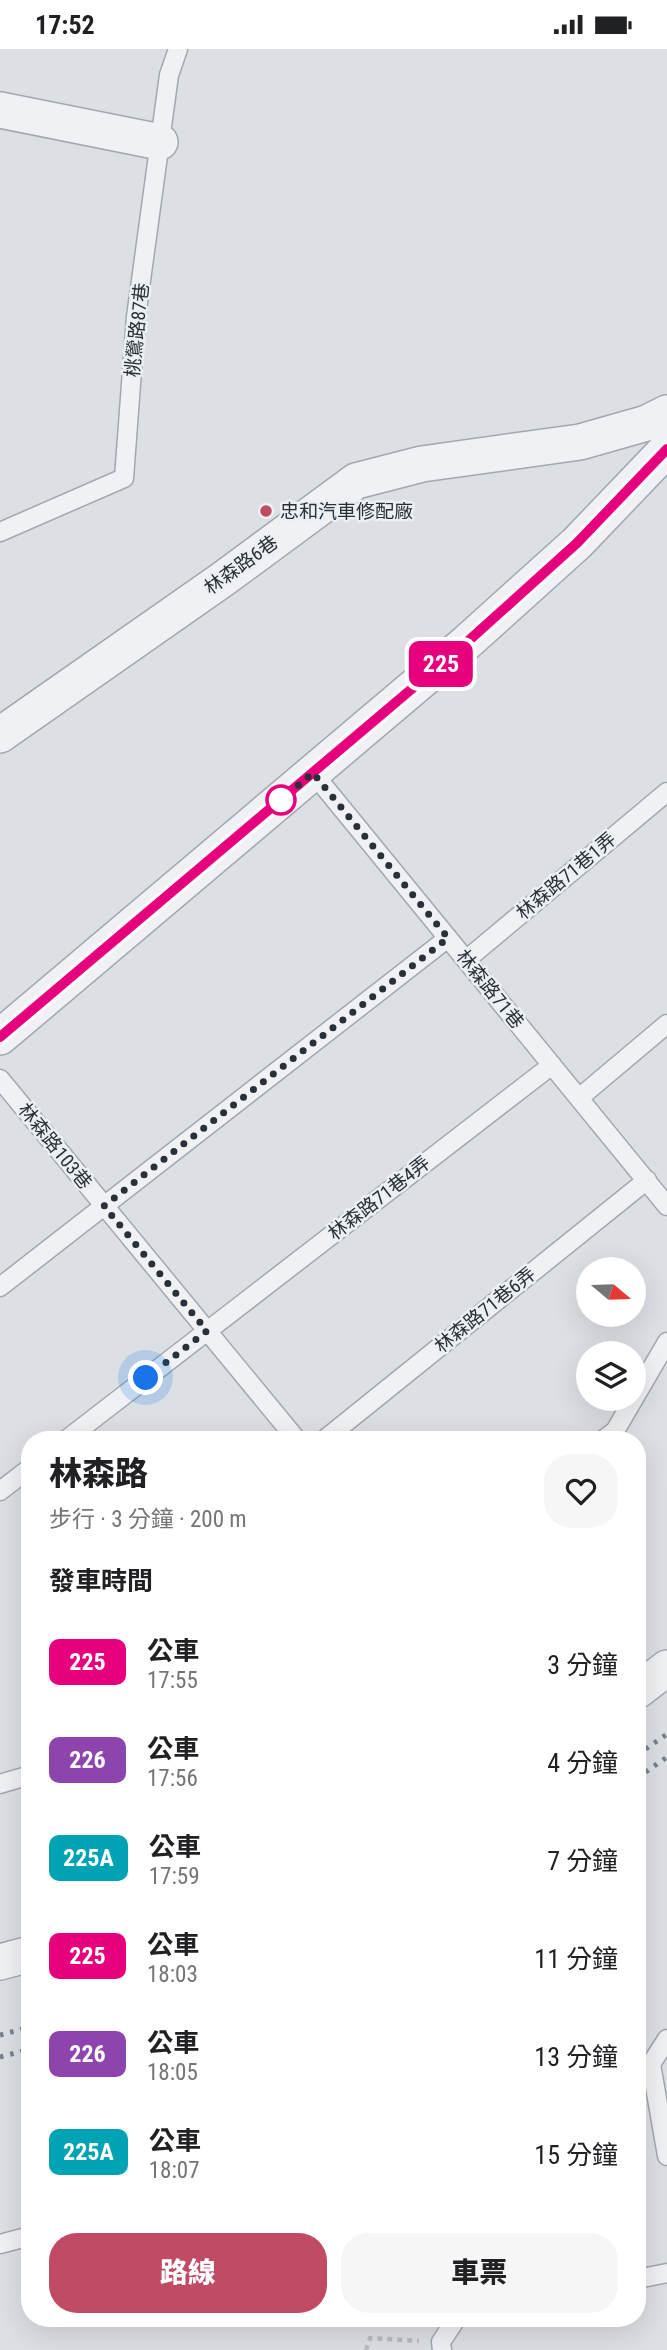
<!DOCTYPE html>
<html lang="zh-TW">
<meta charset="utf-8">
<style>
:root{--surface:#fff;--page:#f6f6f6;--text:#202124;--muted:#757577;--accent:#c14b65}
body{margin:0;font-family:"Roboto Condensed","Noto Sans TC",sans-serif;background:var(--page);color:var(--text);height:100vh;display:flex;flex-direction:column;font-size:26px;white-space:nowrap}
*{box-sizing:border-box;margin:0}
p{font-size:23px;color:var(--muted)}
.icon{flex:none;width:38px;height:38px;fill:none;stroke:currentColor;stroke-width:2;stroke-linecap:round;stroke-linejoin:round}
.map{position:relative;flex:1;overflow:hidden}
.panel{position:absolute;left:21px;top:1382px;width:625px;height:896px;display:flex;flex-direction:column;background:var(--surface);border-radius:28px;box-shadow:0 7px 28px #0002}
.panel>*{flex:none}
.badge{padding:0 14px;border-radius:10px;font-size:24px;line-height:46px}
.needle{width:46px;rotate:109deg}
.buttons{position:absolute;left:576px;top:1208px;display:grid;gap:14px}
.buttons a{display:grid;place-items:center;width:70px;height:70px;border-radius:50%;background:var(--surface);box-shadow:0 7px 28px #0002;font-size:35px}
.you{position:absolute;width:35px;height:35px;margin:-18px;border:5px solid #fff;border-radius:50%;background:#1a73e8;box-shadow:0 0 0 10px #1a73e833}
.map>.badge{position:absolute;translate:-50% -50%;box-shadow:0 0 0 4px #fff}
h2{padding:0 28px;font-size:26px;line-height:63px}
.round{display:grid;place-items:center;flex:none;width:74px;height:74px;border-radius:28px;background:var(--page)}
.head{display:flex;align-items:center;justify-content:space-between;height:119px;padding:0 28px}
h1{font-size:33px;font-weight:800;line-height:52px}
.primary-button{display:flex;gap:14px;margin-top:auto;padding:14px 28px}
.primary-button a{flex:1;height:80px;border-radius:28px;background:var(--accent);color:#fff;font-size:28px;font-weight:800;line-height:80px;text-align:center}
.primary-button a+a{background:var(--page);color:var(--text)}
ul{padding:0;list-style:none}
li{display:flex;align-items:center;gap:21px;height:98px;padding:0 28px}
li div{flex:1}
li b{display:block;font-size:26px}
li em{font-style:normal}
li .badge{min-width:77px;font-weight:700;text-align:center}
.status{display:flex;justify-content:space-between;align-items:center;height:49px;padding:0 35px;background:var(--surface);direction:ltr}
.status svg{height:19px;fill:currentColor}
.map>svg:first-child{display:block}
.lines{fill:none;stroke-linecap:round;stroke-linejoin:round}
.lane-casing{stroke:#a2a8ae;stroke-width:21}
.street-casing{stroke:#a2a8ae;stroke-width:38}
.path{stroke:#b7bbc0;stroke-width:4.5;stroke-dasharray:5 5;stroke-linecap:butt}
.lane{stroke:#eff1f4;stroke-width:18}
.street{stroke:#eff1f4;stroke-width:35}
.rail{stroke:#77818d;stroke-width:5;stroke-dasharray:3.5 7;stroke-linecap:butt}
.line-casing{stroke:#fff;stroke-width:16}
.line{stroke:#e6007e;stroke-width:10}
.walk{stroke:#28303a;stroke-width:7;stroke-dasharray:0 12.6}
.poi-dot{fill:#c14b65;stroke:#eceff3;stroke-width:2.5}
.stop-dot{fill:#fff;stroke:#e6007e;stroke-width:3.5}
.labels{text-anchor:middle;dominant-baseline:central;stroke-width:5;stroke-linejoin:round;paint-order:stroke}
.street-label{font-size:19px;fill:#28303a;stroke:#eceff3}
.poi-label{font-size:19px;fill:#28303a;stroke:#eceff3;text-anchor:start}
</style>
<div class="status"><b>17:52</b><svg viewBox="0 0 49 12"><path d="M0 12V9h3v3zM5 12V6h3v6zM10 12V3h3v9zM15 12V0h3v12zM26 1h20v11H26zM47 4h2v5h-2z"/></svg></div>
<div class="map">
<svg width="667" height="2301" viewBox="0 0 667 2301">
<rect width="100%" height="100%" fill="#dce0e5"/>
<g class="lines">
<defs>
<path id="lane" d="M0,483L124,429L136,268L169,26L178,0
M313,724L667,1157
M466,911L667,743
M0,1030L297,1391
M579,1049L667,975
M0,1238L448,889
M66,1391L552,1016
M324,1391L647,1131
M603,1391L615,1382L667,1293
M0,1442L30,1419
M0,1735L30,1726
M667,1990L651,2015L667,2107
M0,2195L30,2187
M637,2230L667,2224
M442,2301L441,2293L456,2270"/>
<path id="street" d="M0,61L160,93
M0,686L223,530L356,432L422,415L580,393L647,374L667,364
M0,988L466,594L577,494L667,400
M637,1642L667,1619
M0,1913L30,1905"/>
</defs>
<use href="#lane" class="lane-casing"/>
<use href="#street" class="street-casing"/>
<path class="path" d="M366,2301L370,2289L419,2292"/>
<use href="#lane" class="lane"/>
<use href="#street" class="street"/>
<path class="rail" d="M637,1706L667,1685
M637,1729L667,1708
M0,1986L30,1978
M0,2008L30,2000"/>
</g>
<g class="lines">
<defs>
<path id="line" d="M0,988L466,594L577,494L667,400"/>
</defs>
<use href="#line" class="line-casing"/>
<use href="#line" class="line"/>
<path class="walk" d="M146,1329L207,1282L104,1157L448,889L313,724L271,759L281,751"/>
</g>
<circle class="poi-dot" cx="266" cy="462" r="7"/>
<circle class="stop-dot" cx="281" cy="751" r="14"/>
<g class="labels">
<g class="street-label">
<text transform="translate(137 281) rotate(-84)">桃鶯路87巷</text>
<text transform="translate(241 516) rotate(-36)">林森路6巷</text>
<text transform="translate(566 827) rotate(-40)">林森路71巷1弄</text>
<text transform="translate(490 940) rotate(51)">林森路71巷</text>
<text transform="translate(55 1097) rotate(51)">林森路103巷</text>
<text transform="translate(379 1149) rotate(-38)">林森路71巷4弄</text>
<text transform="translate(485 1261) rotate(-39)">林森路71巷6弄</text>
</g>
<g class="poi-label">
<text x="280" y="462">忠和汽車修配廠</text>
</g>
</g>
</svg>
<div class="buttons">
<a><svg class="needle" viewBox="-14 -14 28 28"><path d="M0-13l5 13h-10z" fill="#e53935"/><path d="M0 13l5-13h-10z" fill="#757577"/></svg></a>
<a><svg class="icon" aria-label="layers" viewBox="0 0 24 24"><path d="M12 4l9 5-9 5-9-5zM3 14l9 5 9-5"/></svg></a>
</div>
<div class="you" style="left:146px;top:1329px"></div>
<b class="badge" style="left:441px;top:615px;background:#e6007e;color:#fff">225</b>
<section class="panel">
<div class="head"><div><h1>林森路</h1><p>步行 · 3 分鐘 · 200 m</p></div><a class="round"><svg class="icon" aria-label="heart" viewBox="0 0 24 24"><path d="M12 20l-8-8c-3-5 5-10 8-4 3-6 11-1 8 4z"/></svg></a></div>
<h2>發車時間</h2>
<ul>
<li><span class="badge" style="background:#e6007e;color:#fff">225</span><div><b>公車</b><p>17:55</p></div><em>3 分鐘</em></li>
<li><span class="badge" style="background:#8e44ad;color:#fff">226</span><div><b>公車</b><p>17:56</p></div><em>4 分鐘</em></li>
<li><span class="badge" style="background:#00a3b4;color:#fff">225A</span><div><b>公車</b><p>17:59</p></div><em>7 分鐘</em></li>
<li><span class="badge" style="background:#e6007e;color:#fff">225</span><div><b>公車</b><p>18:03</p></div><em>11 分鐘</em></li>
<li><span class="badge" style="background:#8e44ad;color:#fff">226</span><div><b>公車</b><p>18:05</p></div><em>13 分鐘</em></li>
<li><span class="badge" style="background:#00a3b4;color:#fff">225A</span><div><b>公車</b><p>18:07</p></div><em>15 分鐘</em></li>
</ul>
<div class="primary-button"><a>路線</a><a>車票</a></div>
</section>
</div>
